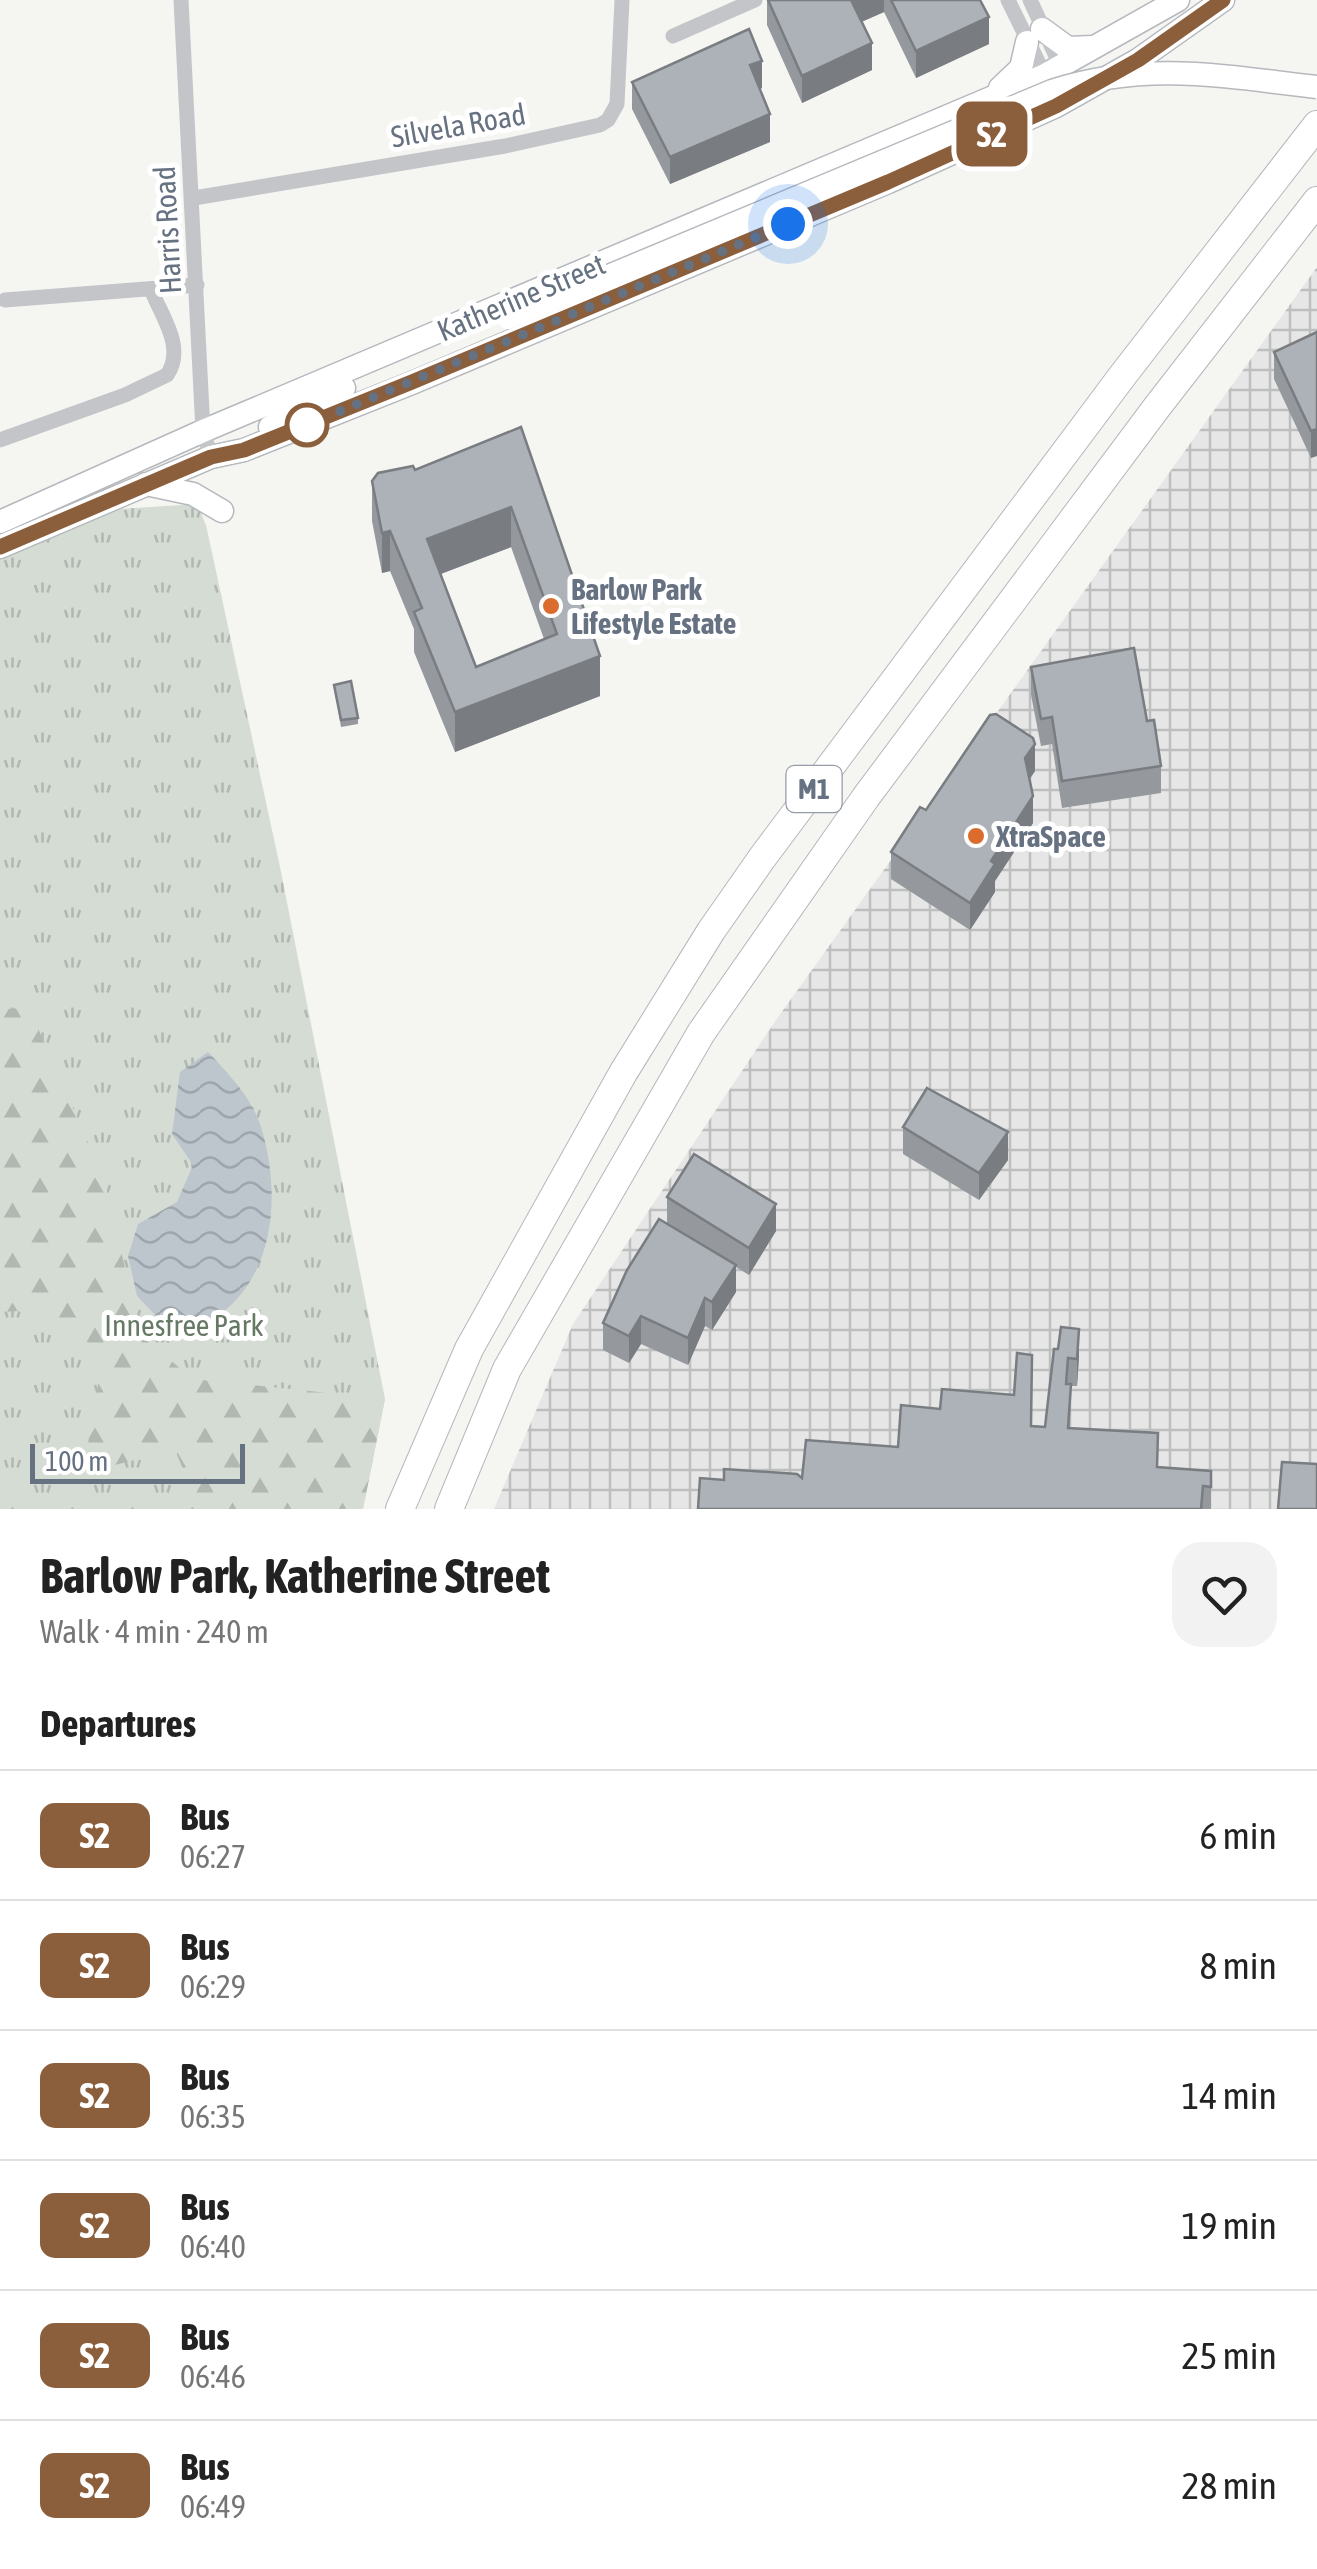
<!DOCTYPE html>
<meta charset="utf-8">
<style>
:root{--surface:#fff;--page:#f2f2f2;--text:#222;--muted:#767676;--line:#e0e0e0}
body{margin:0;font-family:"Asap Condensed",sans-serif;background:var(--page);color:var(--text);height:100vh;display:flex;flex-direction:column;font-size:38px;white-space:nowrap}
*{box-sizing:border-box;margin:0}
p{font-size:32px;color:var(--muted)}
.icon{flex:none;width:55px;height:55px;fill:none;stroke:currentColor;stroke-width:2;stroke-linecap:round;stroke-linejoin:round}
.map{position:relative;height:1509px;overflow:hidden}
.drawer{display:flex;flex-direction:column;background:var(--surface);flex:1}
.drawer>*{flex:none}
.badge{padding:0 20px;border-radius:15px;font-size:35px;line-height:65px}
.scale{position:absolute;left:30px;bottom:25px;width:215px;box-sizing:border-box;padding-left:10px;border:5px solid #667181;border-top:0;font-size:28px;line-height:35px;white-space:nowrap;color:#667181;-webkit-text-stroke:8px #fff;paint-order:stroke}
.you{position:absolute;width:50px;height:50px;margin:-25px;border:8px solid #fff;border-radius:50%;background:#1a73e8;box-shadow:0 0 0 15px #1a73e833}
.map>.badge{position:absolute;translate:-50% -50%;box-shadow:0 0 0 5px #fff}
h2{padding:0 40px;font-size:38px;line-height:90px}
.round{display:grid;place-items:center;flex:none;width:105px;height:105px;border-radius:30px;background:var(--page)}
.headline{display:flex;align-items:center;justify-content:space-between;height:170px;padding:0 40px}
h1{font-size:48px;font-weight:700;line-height:75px}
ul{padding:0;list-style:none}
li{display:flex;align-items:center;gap:30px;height:130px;padding:0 40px;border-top:2px solid var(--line)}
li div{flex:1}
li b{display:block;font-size:38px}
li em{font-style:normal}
li .badge{min-width:110px;font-weight:700;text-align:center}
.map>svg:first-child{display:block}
.industrial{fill:url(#industrial-grid)}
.grass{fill:url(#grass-tufts)}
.forest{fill:url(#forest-firs)}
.water{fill:url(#water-waves)}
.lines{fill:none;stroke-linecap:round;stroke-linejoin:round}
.secondary-casing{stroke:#b5b8bd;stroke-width:25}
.highway-casing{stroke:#b5b7bb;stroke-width:30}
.street{stroke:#c3c5c9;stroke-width:15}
.secondary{stroke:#fff;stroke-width:22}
.highway{stroke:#fff;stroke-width:28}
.secondary-bridge-casing{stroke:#b5b8bd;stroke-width:25;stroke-linecap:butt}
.secondary-bridge{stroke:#fff;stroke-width:22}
.wall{fill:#95999e;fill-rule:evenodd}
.shaded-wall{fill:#797d81}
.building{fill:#adb2b8;stroke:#797d81;stroke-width:2.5;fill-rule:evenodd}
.line-casing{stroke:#fff;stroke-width:22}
.line{stroke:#8b5e3c;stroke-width:15}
.walk{stroke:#667181;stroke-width:10;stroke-dasharray:0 18}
.stop-dot{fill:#fff;stroke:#8b5e3c;stroke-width:5}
.poi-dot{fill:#da6c2d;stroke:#fff;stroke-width:4}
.labels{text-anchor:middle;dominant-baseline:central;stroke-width:10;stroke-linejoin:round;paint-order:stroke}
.shield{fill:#fff;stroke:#949ca7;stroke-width:2.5}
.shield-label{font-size:28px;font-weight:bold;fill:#667181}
.street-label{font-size:30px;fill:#667181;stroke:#fff}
.poi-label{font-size:30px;font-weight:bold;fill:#667181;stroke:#fff;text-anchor:start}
.park-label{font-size:30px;fill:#657964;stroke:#fff}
</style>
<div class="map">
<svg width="1317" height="1509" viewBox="0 0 1317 1509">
<defs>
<pattern id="industrial-grid" width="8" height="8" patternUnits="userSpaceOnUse" patternTransform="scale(2.5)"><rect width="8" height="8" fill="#e5e6e5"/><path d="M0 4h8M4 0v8" fill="none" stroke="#bdbfbf"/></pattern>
<pattern id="grass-tufts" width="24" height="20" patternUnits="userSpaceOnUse" patternTransform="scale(2.5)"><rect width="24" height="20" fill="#d5dcd3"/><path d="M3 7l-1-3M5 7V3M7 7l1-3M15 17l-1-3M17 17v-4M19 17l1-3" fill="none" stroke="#b1b7b1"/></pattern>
<pattern id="forest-firs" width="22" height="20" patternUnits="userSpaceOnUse" patternTransform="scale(2.5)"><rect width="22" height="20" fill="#d5dcd3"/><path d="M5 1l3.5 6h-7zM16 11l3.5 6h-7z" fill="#b1b7b1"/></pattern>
<pattern id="water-waves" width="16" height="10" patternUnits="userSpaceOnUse" patternTransform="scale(2.5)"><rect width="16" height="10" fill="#bec6cd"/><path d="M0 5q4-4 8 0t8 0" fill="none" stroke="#9ea5ac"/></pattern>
</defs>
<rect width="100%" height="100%" fill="#f5f5f2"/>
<path class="industrial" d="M1317,267V1509H494L573,1324L776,1020Z"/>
<path class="grass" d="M197,504L206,525L280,867L385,1399L363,1509H0V556L119,509Z"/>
<path class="forest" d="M29,1008L104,1179L141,1336L193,1379L385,1399L363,1509H200L175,1450L83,1473L104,1350L18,1311L0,1312V1009Z"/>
<path class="water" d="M208,1052C228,1073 252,1098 261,1127C279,1185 278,1262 229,1307C218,1317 202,1323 189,1331L157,1317L137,1296L128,1256L138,1224L177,1202L193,1165L172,1134L180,1072Z"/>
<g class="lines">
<defs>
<path id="secondary" d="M1042,29L1068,48L1092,47
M1000,88L1021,68L1027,42
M270,427L344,388
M146,484L193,494L222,511
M0,522L203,431L1043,76L1178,0
M0,547L211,457L244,450L412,383L888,182L1056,106L1138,60L1223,0"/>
<path id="highway" d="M400,1509L469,1349L623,1073L711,931L762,858L1123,375L1317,125
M449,1509L507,1369L701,1033L866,797L1157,407L1317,201"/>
</defs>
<use href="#secondary" class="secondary-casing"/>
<use href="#highway" class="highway-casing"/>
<path class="street" d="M181,0L203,431L211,457
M1008,0L1048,82
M1030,0L1064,73
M673,36L755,0
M194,198L505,146L600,125L608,120L617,104L622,0
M5,300L197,285
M0,440L125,395L167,375C186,347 161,316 151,289"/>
<use href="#secondary" class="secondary"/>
<use href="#highway" class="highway"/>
<defs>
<path id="secondary-bridge" d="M508,318L1052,91C1145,61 1222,76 1317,87"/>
</defs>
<use href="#secondary-bridge" class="secondary-bridge-casing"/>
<use href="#secondary-bridge" class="secondary-bridge"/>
</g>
<path class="wall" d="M767,0H980L989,44L916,78L884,12L861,22L872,70L802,103L767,25Z
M632,82L762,88L760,89L770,142L670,184L632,109Z
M1317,332L1311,458L1274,379V352Z
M521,427L600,696L455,752L414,652V629L390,571L382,573L372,521V481L415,470ZM511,547L544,639L476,667L441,574Z
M1031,667L1147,721L1161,766V793L1062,808L1052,744L1041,746L1031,695Z
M334,685L358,718V724L341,727Z
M1035,771L1030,779L1033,823L995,881V892L970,930L891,879V852L926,810Z
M903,1127L1008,1160L979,1200L903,1154Z
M667,1197L776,1231L749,1275L736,1267V1292L712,1330L705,1326L688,1365L641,1344L629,1363L603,1350V1323L667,1224Z
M1054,1349L1079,1356L1077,1386H1071L1070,1428L1158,1467L1211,1471V1509H698L724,1480L802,1478L898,1447L1031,1426L1045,1427Z"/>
<path class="shaded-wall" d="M850,0H884V12L850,27Z
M989,17V44L916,78V51Z
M872,43V70L802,103V76Z
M762,61V88L750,92V65Z
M770,114V142L670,184V157Z
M1317,429V456L1311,458V431Z
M511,507V547L427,579V539Z
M390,531V571L382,573V533Z
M600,656V696L455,752V712Z
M1035,744V771L1025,785V758Z
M1033,796V823L995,881V892L970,930V903L991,861Z
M1008,1132V1160L979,1200V1173Z
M776,1204V1231L749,1275V1248Z
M736,1265V1292L712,1330V1302Z
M705,1298V1326L688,1365V1338Z
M641,1316V1344L629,1363V1336Z
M1079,1329V1356L1077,1386V1359Z"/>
<path class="building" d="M768,0H851L872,43L802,76Z
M891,0H980L989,17L916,51Z
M749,29L762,61L750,65L770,114L670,157L632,82Z
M1317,332V429L1311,431L1274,352Z
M521,427L600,656L455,712L414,612L422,608L390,531L382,533L372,481L378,473L413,466L415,470ZM511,507L557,634L476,667L427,539Z
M1134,648L1147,721L1154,720L1161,766L1062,781L1052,717L1041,719L1031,667Z
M351,681L358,718L341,720L334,685Z
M996,714L1033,738L1035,744L1025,758L1033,796L991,861L995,864L970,903L891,852L920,807L926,810L990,715Z
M927,1088L1008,1132L979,1173L903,1127Z
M694,1154L776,1204L749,1248L667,1197Z
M659,1219L736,1265L712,1302L705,1298L688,1338L641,1316L629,1336L603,1323L627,1270Z
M1061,1327L1079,1329L1077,1359L1068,1358L1066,1384H1071L1068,1428L1158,1433L1157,1467L1211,1471V1487L1203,1486L1201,1509H698L700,1478L724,1480V1469L797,1474L802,1478L806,1440L898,1447L901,1405L940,1409L942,1389L1014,1395L1017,1353L1032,1355L1031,1426L1045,1427L1054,1349H1058Z
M1282,1462L1317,1464V1509H1278Z"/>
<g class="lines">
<defs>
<path id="line" d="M0,547L211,457L244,450L412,382L888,182L1056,106L1138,60L1223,0"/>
</defs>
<use href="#line" class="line-casing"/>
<use href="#line" class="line"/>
<path class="walk" d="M307,425L788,224"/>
</g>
<circle class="stop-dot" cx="307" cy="425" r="20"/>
<g class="poi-dot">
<circle cx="551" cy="606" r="10"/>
<circle cx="976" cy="836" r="10"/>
</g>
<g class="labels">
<rect class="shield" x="786.5" y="766" width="55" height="46" rx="8"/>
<g class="shield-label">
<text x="814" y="789">M1</text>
</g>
<g class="street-label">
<text transform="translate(458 125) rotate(-10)">Silvela Road</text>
<text transform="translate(167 230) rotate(-93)">Harris Road</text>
<text transform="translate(521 297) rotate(-23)">Katherine Street</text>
</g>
<g class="poi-label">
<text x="571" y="589">Barlow Park<tspan x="571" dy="34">Lifestyle Estate</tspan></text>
<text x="996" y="836">XtraSpace</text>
</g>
<g class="park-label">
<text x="184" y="1325">Innesfree Park</text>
</g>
</g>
</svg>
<div class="scale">100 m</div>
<div class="you" style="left:788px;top:224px"></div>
<b class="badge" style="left:992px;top:134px;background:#8b5e3c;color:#fff">S2</b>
</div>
<section class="drawer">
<div class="headline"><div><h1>Barlow Park, Katherine Street</h1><p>Walk · 4 min · 240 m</p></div><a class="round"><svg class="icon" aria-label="heart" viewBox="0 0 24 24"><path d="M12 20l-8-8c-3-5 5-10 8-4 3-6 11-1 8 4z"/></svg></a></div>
<h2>Departures</h2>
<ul>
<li><span class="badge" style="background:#8b5e3c;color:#fff">S2</span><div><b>Bus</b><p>06:27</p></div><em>6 min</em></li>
<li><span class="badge" style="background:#8b5e3c;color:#fff">S2</span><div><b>Bus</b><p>06:29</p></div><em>8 min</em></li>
<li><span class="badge" style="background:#8b5e3c;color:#fff">S2</span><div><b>Bus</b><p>06:35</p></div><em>14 min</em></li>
<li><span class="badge" style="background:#8b5e3c;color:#fff">S2</span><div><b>Bus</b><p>06:40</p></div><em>19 min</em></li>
<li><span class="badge" style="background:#8b5e3c;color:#fff">S2</span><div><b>Bus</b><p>06:46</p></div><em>25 min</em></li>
<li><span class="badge" style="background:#8b5e3c;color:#fff">S2</span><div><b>Bus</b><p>06:49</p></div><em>28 min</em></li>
</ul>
</section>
